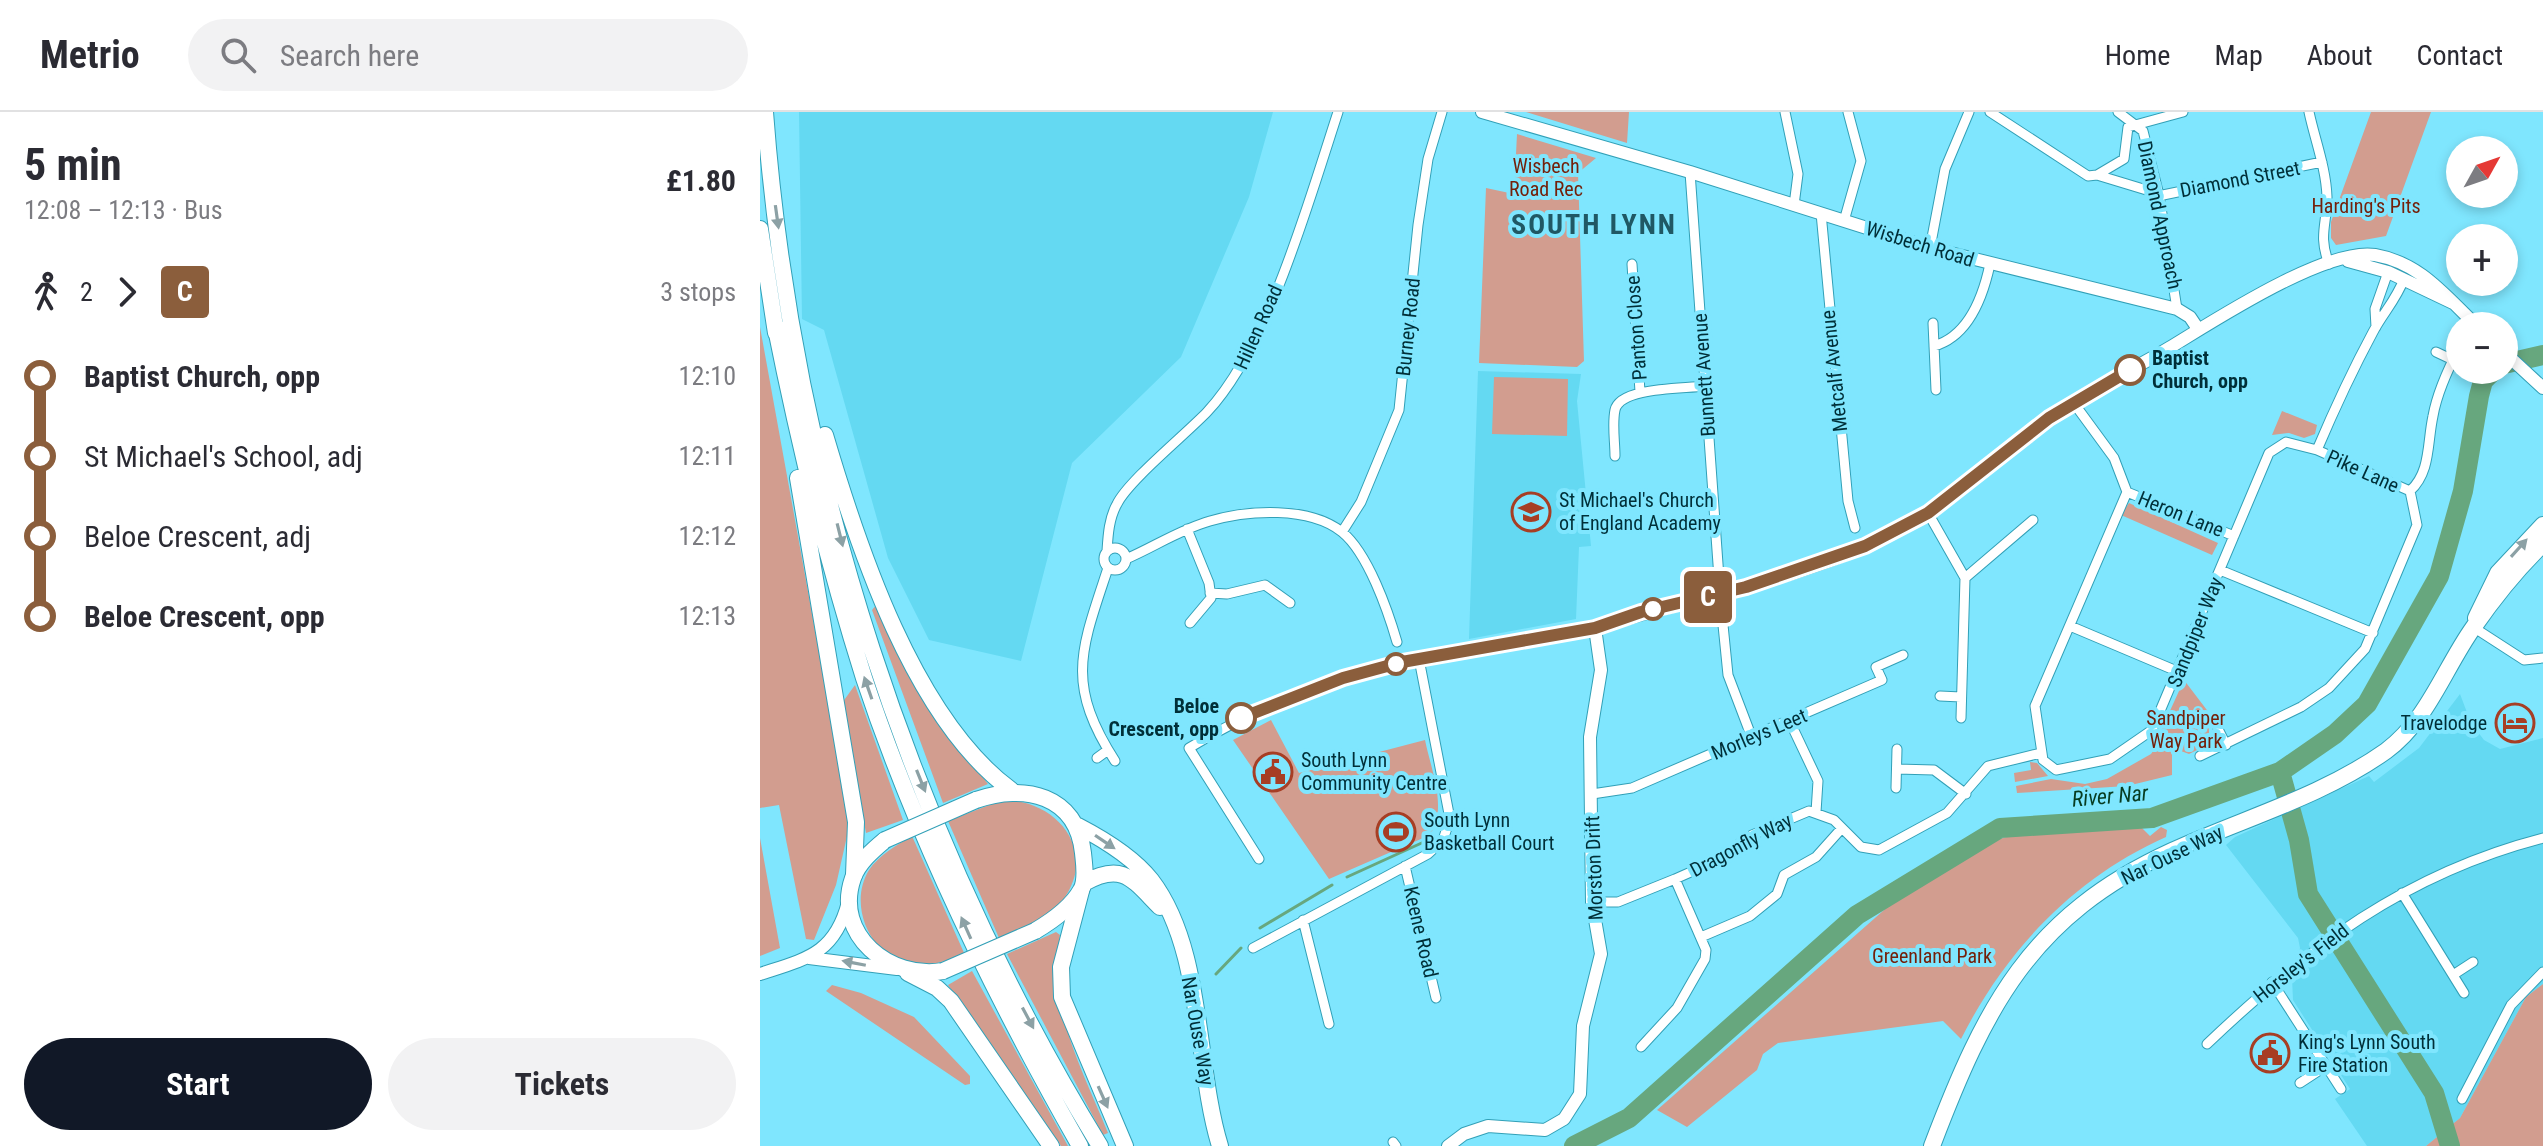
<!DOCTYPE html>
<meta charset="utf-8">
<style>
:root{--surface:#fff;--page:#f2f2f3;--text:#2b2b33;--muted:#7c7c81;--line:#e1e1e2;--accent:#111827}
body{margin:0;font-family:"Roboto Condensed",sans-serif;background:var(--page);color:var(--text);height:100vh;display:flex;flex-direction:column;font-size:30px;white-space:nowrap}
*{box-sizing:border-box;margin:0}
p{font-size:26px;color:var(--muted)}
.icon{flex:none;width:44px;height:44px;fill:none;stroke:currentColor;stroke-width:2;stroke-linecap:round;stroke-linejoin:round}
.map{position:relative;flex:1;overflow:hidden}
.drawer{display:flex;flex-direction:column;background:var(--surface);width:760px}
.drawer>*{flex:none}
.badge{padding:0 16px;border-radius:6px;font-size:28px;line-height:52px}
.needle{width:52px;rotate:50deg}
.controls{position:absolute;left:1686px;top:24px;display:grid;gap:16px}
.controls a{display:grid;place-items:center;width:72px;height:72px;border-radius:50%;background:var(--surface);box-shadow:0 4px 12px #0003;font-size:40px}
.map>.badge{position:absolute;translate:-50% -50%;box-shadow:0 0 0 4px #fff}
.legs{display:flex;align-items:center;gap:12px;height:88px;padding:0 24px;font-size:26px}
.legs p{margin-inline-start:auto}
.summary{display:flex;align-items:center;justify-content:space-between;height:136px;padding:0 24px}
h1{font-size:44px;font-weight:700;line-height:60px}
.button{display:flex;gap:16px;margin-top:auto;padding:16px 24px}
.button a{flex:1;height:92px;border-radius:48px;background:var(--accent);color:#fff;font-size:32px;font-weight:700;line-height:92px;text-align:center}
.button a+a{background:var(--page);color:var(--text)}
ul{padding:0 24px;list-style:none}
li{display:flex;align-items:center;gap:28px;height:80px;font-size:30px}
li i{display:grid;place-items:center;width:12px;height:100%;margin:0 10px;background:currentColor}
li i::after{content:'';width:20px;height:20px;margin:-10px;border:6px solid;border-radius:50%;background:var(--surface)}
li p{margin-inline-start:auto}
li:first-child i{background:linear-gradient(#0000 50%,currentColor 0)}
li:last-child i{background:linear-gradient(currentColor 50%,#0000 0)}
header{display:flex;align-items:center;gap:48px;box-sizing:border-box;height:112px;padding:0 40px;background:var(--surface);border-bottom:2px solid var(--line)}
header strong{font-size:38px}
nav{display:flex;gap:44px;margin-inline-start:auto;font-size:28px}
.search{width:560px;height:72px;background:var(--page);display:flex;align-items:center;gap:20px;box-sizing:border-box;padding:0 28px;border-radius:44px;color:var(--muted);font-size:30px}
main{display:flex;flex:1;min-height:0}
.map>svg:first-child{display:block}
.built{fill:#64d9f2}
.green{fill:#d29d8f}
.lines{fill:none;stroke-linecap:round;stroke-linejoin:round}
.stream{stroke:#67a77e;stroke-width:3}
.river{stroke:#67a77e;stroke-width:20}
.minor-casing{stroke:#32a0b7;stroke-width:11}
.tertiary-casing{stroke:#32a0b7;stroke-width:14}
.primary-casing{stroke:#32a0b7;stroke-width:18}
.trunk-casing{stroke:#32a0b7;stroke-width:18}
.minor{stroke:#fff;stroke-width:9}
.tertiary{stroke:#fff;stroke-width:12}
.primary{stroke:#fff;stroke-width:16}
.trunk{stroke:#fff;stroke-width:16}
.primary-bridge-casing{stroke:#32a0b7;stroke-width:18;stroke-linecap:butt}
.primary-bridge{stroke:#fff;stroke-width:16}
.oneway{fill:#8ca1a5}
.line-1-casing{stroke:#fff;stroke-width:18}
.line-1{stroke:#8b5e3c;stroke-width:12}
.stop-1-dot{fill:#fff;stroke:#8b5e3c;stroke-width:4}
.labels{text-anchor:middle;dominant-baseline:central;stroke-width:8;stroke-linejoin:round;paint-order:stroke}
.park-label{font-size:20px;fill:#74200a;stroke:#7fe6fe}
.street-label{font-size:20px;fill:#002f38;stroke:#7fe6fe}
.stop-label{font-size:20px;font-weight:bold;fill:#002f38;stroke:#7fe6fe;text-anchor:start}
.poi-label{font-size:20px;fill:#002f38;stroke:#7fe6fe;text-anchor:start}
.water-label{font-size:22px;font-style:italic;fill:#073c21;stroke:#7fe6fe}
.district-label{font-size:28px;font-weight:bold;letter-spacing:2px;fill:#205864;stroke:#7fe6fe}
</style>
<header>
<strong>Metrio</strong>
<div class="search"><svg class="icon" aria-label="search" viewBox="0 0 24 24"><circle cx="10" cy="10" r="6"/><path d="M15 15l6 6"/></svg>Search here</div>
<nav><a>Home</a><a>Map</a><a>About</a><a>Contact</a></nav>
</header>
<main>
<section class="drawer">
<div class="summary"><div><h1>5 min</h1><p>12:08 – 12:13 · Bus</p></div><b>£1.80</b></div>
<div class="legs"><svg class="icon" aria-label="walk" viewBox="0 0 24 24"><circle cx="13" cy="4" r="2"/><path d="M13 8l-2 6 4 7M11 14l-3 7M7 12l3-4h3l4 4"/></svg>2<svg class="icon" aria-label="forward" viewBox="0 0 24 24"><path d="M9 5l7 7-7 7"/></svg><b class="badge" style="background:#8b5e3c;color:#fff">C</b><p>3 stops</p></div>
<ul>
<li><i style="color:#8b5e3c"></i><b>Baptist Church, opp</b><p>12:10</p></li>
<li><i style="color:#8b5e3c"></i><span>St Michael's School, adj</span><p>12:11</p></li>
<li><i style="color:#8b5e3c"></i><span>Beloe Crescent, adj</span><p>12:12</p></li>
<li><i style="color:#8b5e3c"></i><b>Beloe Crescent, opp</b><p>12:13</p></li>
</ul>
<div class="button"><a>Start</a><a>Tickets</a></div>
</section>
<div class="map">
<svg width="1783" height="1034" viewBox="0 0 1783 1034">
<rect width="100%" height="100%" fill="#7fe6fe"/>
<path class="built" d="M39,0H513L489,85L421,245L312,351L261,549L169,528L128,446L64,218L42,207Z
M718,259L821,262L817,289L831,434L819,435L816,507L709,527Z
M1700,582L1711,611L1724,628L1740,637L1783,626V872L1766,885L1700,1006L1666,1034H1607L1575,987L1590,977L1533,888L1532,866L1540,836L1538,826L1466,733L1475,725L1609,664L1614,670L1659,636Z"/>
<path class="green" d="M766,0H869L867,31Z
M1611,0H1671L1626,124L1576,133L1571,126V110Z
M757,22L836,46L818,61L824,249L817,255L719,251L726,76L754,82Z
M0,215L90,711L76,773L54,828L46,827L19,693L0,696Z
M734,265L808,267L807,324L732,322Z
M1522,299L1557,313L1555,322L1544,326L1529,321L1512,323Z
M1369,391L1458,431L1452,443L1361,403Z
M117,492L171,599L228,672L183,691L112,498Z
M1424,568L1456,610L1449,614V632L1429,642L1413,636L1399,623Z
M95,573L143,708L106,721L82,591Z
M511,608L539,661L665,628C671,658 688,696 670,723L569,767L473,628Z
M1400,629L1412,640V663L1367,674L1257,681L1256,674L1291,667L1325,672L1347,667L1391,642Z
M1270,650L1277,651L1288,664L1255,670L1254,661L1271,658Z
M242,688C297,687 339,739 303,788C289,807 259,816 239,826L188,709Z
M1379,713L1390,724L1401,715L1407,718L1406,725C1314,766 1246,838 1201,927L1183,909L1018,931L1003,942L997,958L927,1015L897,998L1132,791L1233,729L1256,722Z
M152,724L205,843C192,846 176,853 162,854C116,855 85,797 109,758C119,743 137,733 152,724Z
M0,726L20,836L0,844Z
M296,820L300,823C286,894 322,956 348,1021L343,1023L247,842Z
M212,859L308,1034H301L188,873Z
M1783,872V1034H1666L1700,1006L1766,885Z
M72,873L101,881L154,905L210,964V972L205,973L66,879Z"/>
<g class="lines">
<path class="stream" d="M587,765L666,729
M500,816L572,773
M456,862L481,836"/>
<path class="river" d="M1744,252L1783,243
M1520,660L1539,728L1548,782L1674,981L1690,1034
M814,1034L869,1006L1097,803L1240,716L1392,706L1520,660L1575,622L1607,592L1679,464L1703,379L1719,284L1723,269L1734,258"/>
<defs>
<path id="minor" d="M1025,0L1038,62L1034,93
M1230,0L1328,64L1337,63L1403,83L1562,50
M1358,0L1383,19L1399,83L1417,197
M1549,0C1555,28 1566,56 1567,85C1567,113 1558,123 1569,152
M930,60L959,466
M1337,63L1364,47L1368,15L1423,0
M1061,101L1088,389L1095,416
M1084,109L1101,49L1088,0
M1170,136L1185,57L1209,0
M872,152L880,280
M1173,211L1176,278
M1616,215L1615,197L1628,160
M1174,234C1209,224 1223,185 1230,152
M1676,240L1693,248
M1313,290L1354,346L1367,380L1275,594L1283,648L1296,658L1350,647L1392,618L1509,341L1526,330L1557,338C1574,298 1592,259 1613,220C1623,201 1636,188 1644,167
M1557,338L1650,379
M855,344C855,330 852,312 855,298C860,275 923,277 944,274
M1367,380L1474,424
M1168,401L1205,466L1201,606
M427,417L449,471L451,486L430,511
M582,420L601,390L639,298L658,113L668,47L682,0
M344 447a11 11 0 1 1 22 0a11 11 0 1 1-22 0Z
M347,439C348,423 349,406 357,392C368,369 426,322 447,300C509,234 549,88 578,0
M366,447C394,435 421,417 450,409C488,398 549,394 582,420C608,441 628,499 637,530
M348,456C321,538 305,571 355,649
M1460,458L1613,521
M1205,466L1273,408
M450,481L467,482L505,473L530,491
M960,483L968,563L992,626
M1310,514L1419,560
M1713,515L1764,548L1783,546
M1180,584L1201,585
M1030,610L1058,669L1056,700
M1458,617L1466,633
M1440,644L1541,595L1569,576L1605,537L1657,413L1650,379C1671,360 1667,331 1673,304C1677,281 1689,255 1700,234
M337,646L348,638
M1137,657L1174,658L1206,682
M1136,676L1137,637
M832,682L872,676L1122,568L1116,555L1143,543
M499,747L429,636C552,561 694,536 835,516
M645,754L676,886
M1642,781L1704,881
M832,790H858L915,767L951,751L992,723L1049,699L1074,708L1101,735L1119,738L1187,701L1228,654L1281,641
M543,808L569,912
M941,825L990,804L1017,782L1024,763L1056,745L1082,716
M493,836L668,742L683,728L690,707L659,547
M1693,863L1713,850
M1512,870L1581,977
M1447,932C1549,835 1644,762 1783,726
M881,935L917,896L945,847L946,838L915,767
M1540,971L1566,954
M1702,987L1751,893L1783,860
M633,1030L636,1034"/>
<path id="tertiary" d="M722,0L930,60L1170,136L1417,197L1430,205L1438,217
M1588,149L1628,160L1693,191
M1744,240L1783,276
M49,846L137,857
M0,862C46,847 75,842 88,790
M688,1034L704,1022L728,1014L785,1018L804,1007L820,982L823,914L841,842L832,790L830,625L841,558L835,516C938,483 1048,467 1144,415C1198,386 1240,342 1289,306C1327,279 1369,260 1409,236C1452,210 1566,135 1615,143C1661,151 1685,184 1717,214"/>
<path id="primary" d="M1716,506L1738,461L1783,413
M216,688C264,671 317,683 323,741C324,752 327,768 321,778C311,796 292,809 275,819
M318,714C343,727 373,745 391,768C444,837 435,953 460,1034
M125,728C113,738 98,751 93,766C73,823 130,868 183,859
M324,771C363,749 373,768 400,795
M1172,1034C1225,895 1270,804 1412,739C1484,706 1561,685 1626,639C1668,608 1684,557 1713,516C1733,487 1757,457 1783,432"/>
<path id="trunk" d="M5,0C32,362 151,725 340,1034
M0,117L16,221
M15,212C39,332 67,449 104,566C158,729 235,885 320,1034
M65,323C98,435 154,607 251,678
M38,366L96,710L94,763
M321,779L301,855L302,885L365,1034
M148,861L177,876L191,889L291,1034"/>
</defs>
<use href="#minor" class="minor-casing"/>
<use href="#tertiary" class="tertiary-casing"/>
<use href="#primary" class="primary-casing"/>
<use href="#trunk" class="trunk-casing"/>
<use href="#minor" class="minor"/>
<use href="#tertiary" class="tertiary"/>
<use href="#primary" class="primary"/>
<use href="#trunk" class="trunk"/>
<defs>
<path id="primary-bridge" d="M125,728L216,688
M183,859L275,819"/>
</defs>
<use href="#primary-bridge" class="primary-bridge-casing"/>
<use href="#primary-bridge" class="primary-bridge"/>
</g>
<defs><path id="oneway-solid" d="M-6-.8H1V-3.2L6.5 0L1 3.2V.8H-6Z" transform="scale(2)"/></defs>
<g class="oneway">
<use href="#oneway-solid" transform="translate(17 105) rotate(82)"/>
<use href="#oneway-solid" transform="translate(80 423) rotate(76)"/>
<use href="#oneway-solid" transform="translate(1759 436) rotate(-48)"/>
<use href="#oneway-solid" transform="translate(108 576) rotate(-109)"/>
<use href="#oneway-solid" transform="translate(161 669) rotate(68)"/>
<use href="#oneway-solid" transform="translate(345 730) rotate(34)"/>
<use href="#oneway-solid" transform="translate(206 816) rotate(-114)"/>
<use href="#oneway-solid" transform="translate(94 851) rotate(-169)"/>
<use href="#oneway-solid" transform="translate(268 906) rotate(62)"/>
<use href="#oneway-solid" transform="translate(343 985) rotate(66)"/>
</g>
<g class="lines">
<defs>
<path id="line-1" d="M481,606L583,566L642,550L835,516L881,500L986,475L1105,434L1168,401L1289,306L1370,258"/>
</defs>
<use href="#line-1" class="line-1-casing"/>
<use href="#line-1" class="line-1"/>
</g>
<defs>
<symbol id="school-ring" viewBox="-11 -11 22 22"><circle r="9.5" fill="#7fe6fe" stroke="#a73e24" stroke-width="1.5"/><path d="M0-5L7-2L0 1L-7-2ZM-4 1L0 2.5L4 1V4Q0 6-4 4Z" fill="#a73e24"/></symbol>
<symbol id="hotel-ring" viewBox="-11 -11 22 22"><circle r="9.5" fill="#7fe6fe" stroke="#a73e24" stroke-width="1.5"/><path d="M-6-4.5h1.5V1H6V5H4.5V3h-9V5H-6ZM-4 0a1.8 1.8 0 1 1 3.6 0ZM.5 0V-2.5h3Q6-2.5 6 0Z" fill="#a73e24"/></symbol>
<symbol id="civic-ring" viewBox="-11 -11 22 22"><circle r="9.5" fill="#7fe6fe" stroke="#a73e24" stroke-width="1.5"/><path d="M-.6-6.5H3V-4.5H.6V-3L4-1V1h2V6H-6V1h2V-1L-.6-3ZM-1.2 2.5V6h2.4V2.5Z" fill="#a73e24"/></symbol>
<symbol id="stadium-ring" viewBox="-11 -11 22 22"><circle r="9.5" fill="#7fe6fe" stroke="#a73e24" stroke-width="1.5"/><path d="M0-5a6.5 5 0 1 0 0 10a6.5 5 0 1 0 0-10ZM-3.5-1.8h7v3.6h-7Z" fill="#a73e24"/></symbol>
</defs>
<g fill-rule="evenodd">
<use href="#school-ring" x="749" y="378" width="44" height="44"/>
<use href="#hotel-ring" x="1733" y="589" width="44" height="44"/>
<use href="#civic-ring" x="491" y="638" width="44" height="44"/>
<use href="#stadium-ring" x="614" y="698" width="44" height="44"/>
<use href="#civic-ring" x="1488" y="919" width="44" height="44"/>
</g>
<g class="stop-1-dot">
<circle cx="1370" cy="258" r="14"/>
<circle cx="893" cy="497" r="10"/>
<circle cx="636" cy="552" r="10"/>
<circle cx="481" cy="606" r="14"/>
</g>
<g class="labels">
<g class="park-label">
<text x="786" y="54">Wisbech<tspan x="786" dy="23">Road Rec</tspan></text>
<text x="1606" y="94">Harding's Pits</text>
<text x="1426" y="606">Sandpiper<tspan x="1426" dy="23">Way Park</tspan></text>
<text x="1172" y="844">Greenland Park</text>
</g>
<g class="street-label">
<text transform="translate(1480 67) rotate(-11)">Diamond Street</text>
<text transform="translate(1400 103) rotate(78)">Diamond Approach</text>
<text transform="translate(1160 132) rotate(17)">Wisbech Road</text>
<text transform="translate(498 215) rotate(-66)">Hillen Road</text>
<text transform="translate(648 215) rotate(-84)">Burney Road</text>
<text transform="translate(876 216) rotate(-94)">Panton Close</text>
<text transform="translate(1074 259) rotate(-96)">Metcalf Avenue</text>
<text transform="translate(944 263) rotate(-94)">Bunnett Avenue</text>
<text transform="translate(1603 359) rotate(24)">Pike Lane</text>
<text transform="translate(1421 402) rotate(22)">Heron Lane</text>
<text transform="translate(1435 520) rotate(-68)">Sandpiper Way</text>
<text transform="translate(999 622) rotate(-23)">Morleys Leet</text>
<text transform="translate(981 733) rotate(-28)">Dragonfly Way</text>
<text transform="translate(1412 743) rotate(-26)">Nar Ouse Way</text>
<text transform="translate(834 756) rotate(-92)">Morston Drift</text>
<text transform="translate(661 820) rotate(77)">Keene Road</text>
<text transform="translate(1541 851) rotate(-38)">Horsley's Field</text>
<text transform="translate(438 919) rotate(80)">Nar Ouse Way</text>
</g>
<g class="stop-label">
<text x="1392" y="246">Baptist<tspan x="1392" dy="23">Church, opp</tspan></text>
<text x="459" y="594" text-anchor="end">Beloe<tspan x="459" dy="23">Crescent, opp</tspan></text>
</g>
<g class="poi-label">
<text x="799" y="388">St Michael's Church<tspan x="799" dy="23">of England Academy</tspan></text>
<text x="1727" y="611" text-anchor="end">Travelodge</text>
<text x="541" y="648">South Lynn<tspan x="541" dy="23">Community Centre</tspan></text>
<text x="664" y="708">South Lynn<tspan x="664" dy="23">Basketball Court</tspan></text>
<text x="1538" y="930">King's Lynn South<tspan x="1538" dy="23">Fire Station</tspan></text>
</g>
<g class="water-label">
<text transform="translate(1350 684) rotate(-5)">River Nar</text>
</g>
<g class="district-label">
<text x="834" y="112">SOUTH LYNN</text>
</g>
</g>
</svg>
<div class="controls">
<a><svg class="needle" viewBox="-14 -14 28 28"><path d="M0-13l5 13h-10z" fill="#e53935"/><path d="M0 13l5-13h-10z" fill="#7c7c81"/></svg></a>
<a>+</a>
<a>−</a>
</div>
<b class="badge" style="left:948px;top:485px;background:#8b5e3c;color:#fff">C</b>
</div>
</main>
